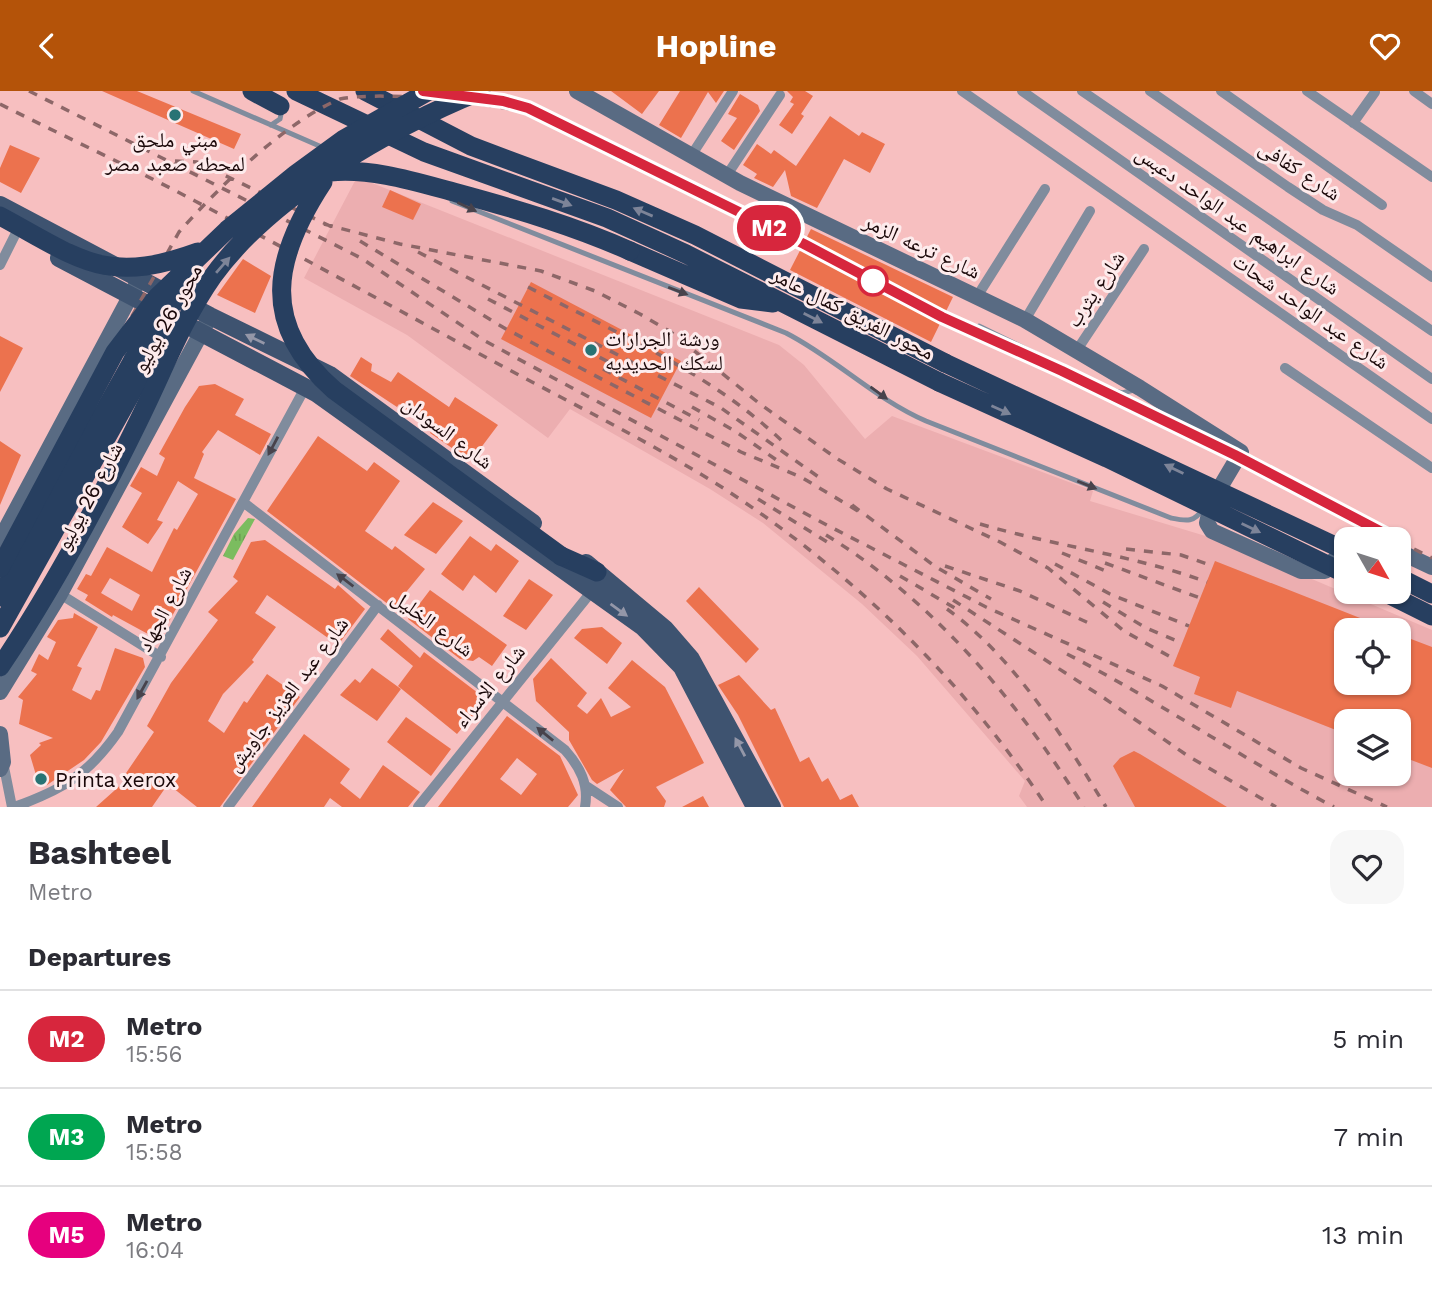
<!DOCTYPE html>
<meta charset="utf-8">
<style>
:root{--surface:#fff;--page:#f7f7f7;--text:#2b2b33;--muted:#7c7c81;--line:#e1e1e2;--accent:#b45309}
body{margin:0;font-family:"Work Sans","Noto Naskh Arabic",sans-serif;background:var(--page);color:var(--text);height:100vh;display:flex;flex-direction:column;font-size:26px;white-space:nowrap}
*{box-sizing:border-box;margin:0}
p{font-size:23px;color:var(--muted)}
.icon{flex:none;width:38px;height:38px;fill:none;stroke:currentColor;stroke-width:2;stroke-linecap:round;stroke-linejoin:round}
.map{position:relative;height:716px;overflow:hidden}
.panel{display:flex;flex-direction:column;background:var(--surface);flex:1}
.panel>*{flex:none}
.badge{padding:0 14px;border-radius:23px;font-size:24px;line-height:46px}
.needle{width:46px;rotate:129deg}
.controls{position:absolute;left:1334px;top:436px;display:grid;gap:14px}
.controls a{display:grid;place-items:center;width:77px;height:77px;border-radius:14px;background:var(--surface);box-shadow:0 2px 5px #0004;font-size:35px}
.map>.badge{position:absolute;translate:-50% -50%;box-shadow:0 0 0 4px #fff}
h2{padding:0 28px;font-size:26px;line-height:63px}
.round{display:grid;place-items:center;flex:none;width:74px;height:74px;border-radius:21px;background:var(--page)}
.overview{display:flex;align-items:center;justify-content:space-between;height:119px;padding:0 28px}
h1{font-size:33px;font-weight:700;line-height:52px}
ul{padding:0;list-style:none}
li{display:flex;align-items:center;gap:21px;height:98px;padding:0 28px;border-top:2px solid var(--line)}
li div{flex:1}
li b{display:block;font-size:26px}
li em{font-style:normal}
li .badge{min-width:77px;font-weight:700;text-align:center}
header{display:flex;justify-content:space-between;align-items:center;height:91px;padding:0 28px;background:var(--accent);color:#fff;font-size:32px;font-weight:700}
.map>svg:first-child{display:block}
.built{fill:#ecaeb0;fill-rule:evenodd}
.grass{fill:url(#grass-tufts)}
.building{fill:#ec724e;fill-rule:evenodd}
.lines{fill:none;stroke-linecap:round;stroke-linejoin:round}
.lane{stroke:#808c9d;stroke-width:5}
.street{stroke:#808c9d;stroke-width:10}
.secondary{stroke:#596b83;stroke-width:16}
.primary{stroke:#3e5370;stroke-width:18}
.highway{stroke:#273f60;stroke-width:19}
.rail{stroke:#8d6768;stroke-width:3.5;stroke-dasharray:9 9;stroke-linecap:butt}
.highway-bridge{stroke:#273f60;stroke-width:19}
.oneway{fill:#7d8498}
.oneway2{fill:#48434c}
.oneway3{fill:#9497a8}
.line-casing{stroke:#fff;stroke-width:16}
.line{stroke:#d7263d;stroke-width:10}
.poi-dot{fill:#287374;stroke:#fdebec;stroke-width:2.5}
.stop-dot{fill:#fff;stroke:#d7263d;stroke-width:3.5}
.labels{text-anchor:middle;dominant-baseline:central;stroke-width:6;stroke-linejoin:round;paint-order:stroke}
.poi-label{font-size:21px;fill:#1a0809;stroke:#fdebec;text-anchor:start}
.street-label{font-size:21px;fill:#1a0809;stroke:#fdebec}
</style>
<header><svg class="icon" aria-label="back" viewBox="0 0 24 24"><path d="M15 5l-7 7 7 7"/></svg>Hopline<svg class="icon" aria-label="heart" viewBox="0 0 24 24"><path d="M12 20l-8-8c-3-5 5-10 8-4 3-6 11-1 8 4z"/></svg></header>
<div class="map">
<svg width="1432" height="716" viewBox="0 0 1432 716">
<defs>
<pattern id="grass-tufts" width="24" height="20" patternUnits="userSpaceOnUse" patternTransform="scale(1.75)"><rect width="24" height="20" fill="#7bbc5f"/><path d="M3 7l-1-3M5 7V3M7 7l1-3M15 17l-1-3M17 17v-4M19 17l1-3" fill="none" stroke="#6aa051"/></pattern>
</defs>
<rect width="100%" height="100%" fill="#f7bfc0"/>
<path class="built" d="M357,86L779,254L804,274L865,348L892,325L1093,400L1090,410L1222,450L1432,539V716H1027L1019,705L1025,690L917,565L862,513L763,432L710,398L570,318L548,347L407,244L304,187ZM1346,539H1398V592H1346ZM1346,630H1398V682H1346Z"/>
<path class="grass" d="M248,427L255,428L233,469L223,465L234,443Z"/>
<path class="building" d="M102,0H137L241,43L234,58Z
M611,0H659L642,23Z
M680,0H724L716,12L708,1L681,47L659,34Z
M787,0H805L813,5L801,23L804,25L792,43L779,34L794,13L790,11L793,6Z
M740,3L758,14L760,20L734,59L721,50L737,27L728,23Z
M830,25L859,45L862,41L885,53L870,82L844,68L817,117L791,105L785,79L773,96L754,87L757,83L743,74L757,53L771,63L774,59L796,75Z
M10,54L40,67L21,102L0,91V77Z
M390,99L421,113L413,129L382,116Z
M811,138L953,206L931,251L790,179Z
M243,168L271,185L255,222L217,204Z
M531,191L681,270L651,327L501,248Z
M0,245L23,257L0,301Z
M361,266L372,273L371,280L391,291L398,281L449,316L455,306L498,334L471,370L430,342L433,337L399,313L397,316L350,285Z
M215,293L244,308L235,324L271,343L260,364L218,339L202,361L204,363L194,387L236,408L159,549L113,524L112,526L85,509L88,504L77,498L86,483L91,485L107,456L152,481L174,437L177,439L198,403L178,390L157,429L163,431L148,453L122,436L142,402L130,395L141,376L157,385L165,367L159,363L185,316L199,295ZM110,487L140,504L132,520L101,502Z
M318,345L367,380L374,371L400,390L365,440L392,459L395,455L425,478L393,517L267,420Z
M0,350L21,364L0,414Z
M433,411L463,430L436,463L404,444Z
M470,445L491,460L496,453L519,470L496,502L474,484L463,500L441,483Z
M265,449L335,498L338,494L365,518L338,554L267,504L255,522L276,536L252,569L254,571L223,603L208,630L224,642L244,610L247,612L267,583L300,606L220,716H197L168,693L152,716H96L124,691L122,688L154,641L147,635L171,592L218,529L208,521L238,490L233,486L251,451Z
M1215,470L1388,538L1346,539V592H1398V543L1432,556V677L1398,664V630H1346V643L1237,600L1231,617L1194,603L1200,586L1173,575Z
M529,488L553,504L526,539L503,525Z
M699,496L759,558L746,572L686,510Z
M430,499L507,554L492,575L479,566L473,570L460,568L408,528Z
M74,522L98,536L77,575L82,577L72,599L91,609L96,599L100,600L115,557L143,567L145,576L101,651L84,669L47,694L36,684L30,664L41,654L39,652L53,647L19,633L23,609L18,606L37,583L31,580L39,563L48,569L56,551L47,546L58,529L73,527Z
M602,536L622,552L607,573L574,547L582,538Z
M388,538L420,567L424,561L478,602L482,613L457,643L398,595L413,575L380,548Z
M551,567L587,602L577,615L587,623L601,607L611,626L631,616L608,597L632,569L665,596L704,672L656,696L666,710L664,716H626L610,699L624,678L597,693L592,689L569,649V641L536,610L533,588Z
M372,577L401,598L377,630L340,604L355,588L360,592Z
M739,584L771,619L775,617L800,671L809,666L822,691L828,687L840,709L852,703L859,716H784L738,624L718,594Z
M507,625L560,665L578,704L568,716H438ZM517,667L537,683L521,704L500,688Z
M406,626L451,658L431,685L387,651Z
M304,643L350,678L340,692L360,708L383,674L420,701L408,716H342L330,707L324,716H252Z
M1134,660L1140,663L1227,716H1135L1113,675L1120,667Z
M703,705L709,716H682Z"/>
<g class="lines">
<path class="lane" d="M193,0L324,57
M271,34L280,28L282,18
M452,110L786,242C835,267 875,308 926,330L1171,427C1186,430 1195,432 1203,417
M979,235L1108,298L1122,302L1134,299"/>
<path class="street" d="M962,0L1432,328
M1022,0L1432,288
M1082,0L1432,240
M1150,0L1288,96L1323,119L1357,134L1432,186
M1221,0L1382,114
M1307,0L1432,86
M1414,0L1432,13
M1353,32L1375,1
M691,65L733,0
M727,84L780,4
M0,174L15,144
M978,204L1045,98
M1025,229L1090,120
M1077,259L1144,158
M1285,277L1432,377
M243,411L565,659C580,676 589,693 585,716
M60,503L161,566
M3,671L12,716
M586,695L618,716
M14,716C62,699 88,684 118,641L306,295
M228,716L378,514
M418,716L592,500"/>
<path class="secondary" d="M577,0L740,92L1025,229L1140,297L1241,361L1212,410L1207,432L1212,440L1301,480H1325L1346,455
M1351,448L1370,442L1379,448
M0,449L140,187
M1398,460L1432,476
M0,601L60,503L207,231
M0,643L3,671L0,678"/>
<path class="primary" d="M0,114L210,225L330,284L533,432
M59,167L316,302L643,536L682,576L755,716
M586,472L665,538L691,568L772,716"/>
<path class="highway" d="M252,0L280,15
M296,0L424,61L607,127L686,163L939,291
M365,0L471,55L616,109L695,144L945,272
M630,160L741,208L773,212
M561,465L597,481
M1398,486L1432,503
M1382,500L1432,525
M0,506L133,269
M0,537L151,267"/>
<path class="rail" d="M29,0L361,167L485,250L823,432L986,516L1162,595L1301,677L1387,716
M0,13C65,46 131,76 195,110C290,160 384,211 478,262C558,306 642,346 720,395C850,479 962,587 1047,716
M175,70L197,71L332,136
M324,133L400,153L541,180L595,200L640,223L671,241L760,313L836,367L887,398L1000,451L1048,477L1124,540L1176,569
M360,150L506,238L741,361L801,386L858,420
M418,161L721,317L820,387
M528,196C616,242 709,281 781,349
M488,208L622,278
M942,226L1062,280L1235,364L1395,448
M603,278L699,329
M692,316L735,340L778,370
M758,408L832,454
M852,414L936,476L991,508
M980,433C1055,455 1133,464 1207,491
M826,444C933,509 1018,611 1084,716
M1398,450L1432,467
M1126,458L1181,464L1213,475
M0,461L179,141C218,97 286,30 340,8C380,0 484,10 526,22L801,158
M1062,462L1111,482
M1105,472L1200,507
M1055,473L1110,503L1189,535
M945,475L1020,500L1095,535
M900,485L960,520
M953,509L1104,607L1188,665L1276,716
M1103,511L1146,537L1182,552
M947,518C1015,567 1063,646 1106,716
M1067,563C1158,610 1243,668 1334,716"/>
<path class="highway-bridge" d="M330,81C373,77 416,91 457,102C516,118 574,135 630,160
M323,91C273,167 259,233 334,299L561,465
M0,125C80,168 105,195 198,161
M151,267L163,250L183,232
M133,269L190,188
M945,272L1346,460
M939,291L1107,367L1346,483
M0,477L115,261L157,206L227,139L296,83L344,48L429,0
M0,576C52,499 97,415 138,331C162,283 182,229 213,185C272,104 390,37 481,0"/>
</g>
<defs><path id="oneway-solid" d="M-6-.8H1V-3.2L6.5 0L1 3.2V.8H-6Z" transform="scale(1.75)"/></defs>
<g class="oneway">
<use href="#oneway-solid" transform="translate(562 111) rotate(20)"/>
<use href="#oneway-solid" transform="translate(643 121) rotate(-157)"/>
<use href="#oneway-solid" transform="translate(223 174) rotate(-49)"/>
<use href="#oneway-solid" transform="translate(813 227) rotate(27)"/>
<use href="#oneway-solid" transform="translate(1001 319) rotate(24)"/>
<use href="#oneway-solid" transform="translate(1174 378) rotate(-154)"/>
<use href="#oneway-solid" transform="translate(1251 437) rotate(26)"/>
</g>
<g class="oneway2">
<use href="#oneway-solid" transform="translate(467 116) rotate(25)"/>
<use href="#oneway-solid" transform="translate(678 200) rotate(21)"/>
<use href="#oneway-solid" transform="translate(879 302) rotate(36)"/>
<use href="#oneway-solid" transform="translate(273 355) rotate(118)"/>
<use href="#oneway-solid" transform="translate(1087 394) rotate(22)"/>
<use href="#oneway-solid" transform="translate(345 489) rotate(-143)"/>
<use href="#oneway-solid" transform="translate(142 599) rotate(119)"/>
<use href="#oneway-solid" transform="translate(545 643) rotate(-141)"/>
</g>
<g class="oneway3">
<use href="#oneway-solid" transform="translate(255 248) rotate(-154)"/>
<use href="#oneway-solid" transform="translate(619 519) rotate(36)"/>
<use href="#oneway-solid" transform="translate(740 656) rotate(-118)"/>
</g>
<g class="lines">
<defs>
<path id="line" d="M423,0L503,10L528,17L804,153L942,226L1062,280L1235,364L1395,448"/>
</defs>
<use href="#line" class="line-casing"/>
<use href="#line" class="line"/>
</g>
<g class="poi-dot">
<circle cx="175" cy="24" r="7"/>
<circle cx="591" cy="259" r="7"/>
<circle cx="41" cy="688" r="7"/>
</g>
<circle class="stop-dot" cx="873" cy="190" r="14"/>
<g class="labels">
<g class="poi-label">
<text x="175" y="48" text-anchor="middle">مبني ملحق<tspan x="175" dy="24">لمحطه صعبد مصر</tspan></text>
<text x="605" y="247">ورشة الجرارات<tspan x="605" dy="24">لسكك الحديديه</tspan></text>
<text x="55" y="688">Printa xerox</text>
</g>
<g class="street-label">
<text transform="translate(1300 79) rotate(33)">شارع كفافى</text>
<text transform="translate(1238 129) rotate(35)">شارع ابراهيم عبد الواحد دعبس</text>
<text transform="translate(922 155) rotate(25)">شارع ترعه الزمر</text>
<text transform="translate(1095 198) rotate(-56)">شارع يثرب</text>
<text transform="translate(1311 220) rotate(35)">شارع عبد الواحد شحات</text>
<text transform="translate(853 222) rotate(27)">محور الفريق كمال عامر</text>
<text transform="translate(167 227) rotate(-61)">محور 26 يوليو</text>
<text transform="translate(448 341) rotate(37)">شارع السودان</text>
<text transform="translate(89 405) rotate(-62)">شارع 26 يوليو</text>
<text transform="translate(164 518) rotate(-62)">شارع الجهاد</text>
<text transform="translate(433 532) rotate(37)">شارع الخليل</text>
<text transform="translate(489 595) rotate(-51)">شارع الاسراء</text>
<text transform="translate(287 603) rotate(-53)">شارع عبد العزيز جاويش</text>
</g>
</g>
</svg>
<div class="controls">
<a><svg class="needle" viewBox="-14 -14 28 28"><path d="M0-13l5 13h-10z" fill="#e53935"/><path d="M0 13l5-13h-10z" fill="#7c7c81"/></svg></a>
<a><svg class="icon" aria-label="locate" viewBox="0 0 24 24"><circle cx="12" cy="12" r="6"/><path d="M12 2v4M12 18v4M2 12h4M18 12h4"/></svg></a>
<a><svg class="icon" aria-label="layers" viewBox="0 0 24 24"><path d="M12 4l9 5-9 5-9-5zM3 14l9 5 9-5"/></svg></a>
</div>
<b class="badge" style="left:769px;top:137px;background:#d7263d;color:#fff">M2</b>
</div>
<section class="panel">
<div class="overview"><div><h1>Bashteel</h1><p>Metro</p></div><a class="round"><svg class="icon" aria-label="heart" viewBox="0 0 24 24"><path d="M12 20l-8-8c-3-5 5-10 8-4 3-6 11-1 8 4z"/></svg></a></div>
<h2>Departures</h2>
<ul>
<li><span class="badge" style="background:#d7263d;color:#fff">M2</span><div><b>Metro</b><p>15:56</p></div><em>5 min</em></li>
<li><span class="badge" style="background:#00a651;color:#fff">M3</span><div><b>Metro</b><p>15:58</p></div><em>7 min</em></li>
<li><span class="badge" style="background:#e6007e;color:#fff">M5</span><div><b>Metro</b><p>16:04</p></div><em>13 min</em></li>
</ul>
</section>
